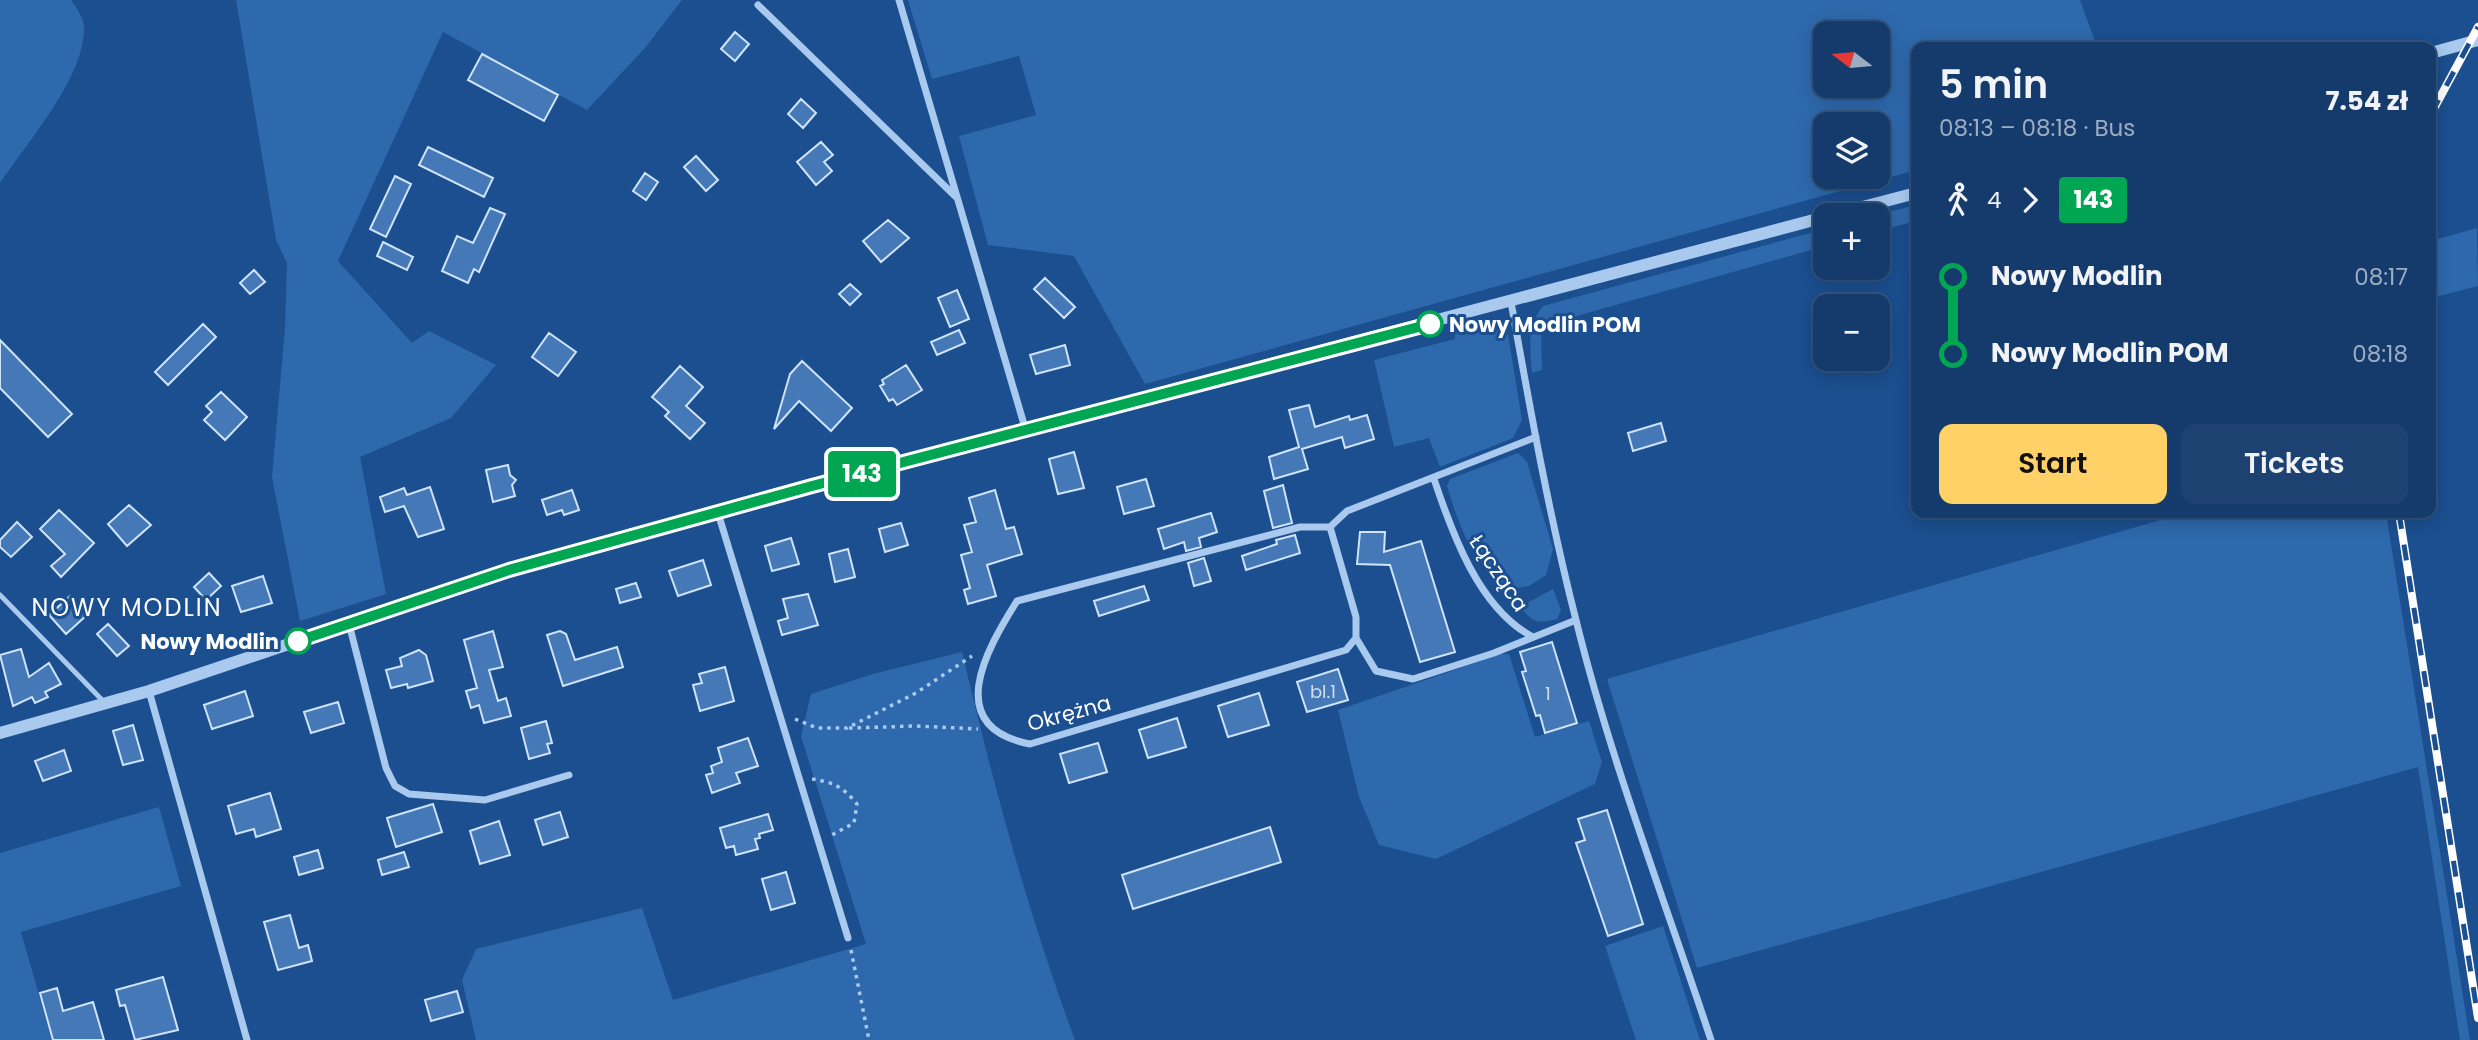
<!DOCTYPE html>
<meta charset="utf-8">
<style>
:root{--surface:#143b6b;--page:#1d4271;--text:#f1f3f6;--muted:#9dadc1;--line:#33557e;--accent:#ffd166}
body{margin:0;font-family:Poppins,sans-serif;background:var(--page);color:var(--text);height:100vh;display:flex;flex-direction:column;font-size:26px;white-space:nowrap}
*{box-sizing:border-box;margin:0}
p{font-size:23px;color:var(--muted)}
.icon{flex:none;width:38px;height:38px;fill:none;stroke:currentColor;stroke-width:2;stroke-linecap:round;stroke-linejoin:round}
.map{position:relative;flex:1;overflow:hidden}
.sheet{position:absolute;left:1911px;top:42px;width:525px;height:476px;display:flex;flex-direction:column;background:var(--surface);border-radius:14px;box-shadow:0 4px 18px #0003,0 0 0 2px var(--line)}
.sheet>*{flex:none}
.badge{padding:0 14px;border-radius:5px;font-size:24px;line-height:46px}
.needle{width:46px;rotate:286deg}
.fabs{position:absolute;left:1813px;top:21px;display:grid;gap:14px}
.fabs a{display:grid;place-items:center;width:77px;height:77px;border-radius:14px;background:var(--surface);box-shadow:0 4px 18px #0003,0 0 0 2px var(--line);font-size:35px}
.map>.badge{position:absolute;translate:-50% -50%;box-shadow:0 0 0 4px #fff}
.legs{display:flex;align-items:center;gap:10px;height:77px;padding:0 28px;font-size:23px}
.legs p{margin-inline-start:auto}
.headline{display:flex;align-items:center;justify-content:space-between;height:119px;padding:0 28px}
h1{font-size:38px;font-weight:600;line-height:52px}
.button{display:flex;gap:14px;margin-top:auto;padding:14px 28px}
.button a{flex:1;height:80px;border-radius:14px;background:var(--accent);color:#111;font-size:28px;font-weight:600;line-height:80px;text-align:center}
.button a+a{background:var(--page);color:var(--text)}
ul{padding:0 28px;list-style:none}
li{display:flex;align-items:center;gap:24px;height:77px;font-size:26px}
li i{display:grid;place-items:center;width:10px;height:100%;margin:0 9px;background:currentColor}
li i::after{content:'';width:18px;height:18px;margin:-9px;border:5px solid;border-radius:50%;background:var(--surface)}
li p{margin-inline-start:auto}
li:first-child i{background:linear-gradient(#0000 50%,currentColor 0)}
li:last-child i{background:linear-gradient(currentColor 50%,#0000 0)}
.map>svg:first-child{display:block}
.green{fill:#2e69ad;fill-rule:evenodd}
.building{fill:#4478b7;stroke:#cfe3fa;stroke-width:2}
.lines{fill:none;stroke-linecap:round;stroke-linejoin:round}
.path{stroke:#a9c9ee;stroke-width:3.5;stroke-dasharray:3.5 5;stroke-linecap:butt}
.service{stroke:#a9c9ee;stroke-width:5}
.minor{stroke:#a9c9ee;stroke-width:7}
.tertiary{stroke:#a9c9ee;stroke-width:12}
.rail-casing{stroke:#fff;stroke-width:8}
.rail{stroke:#1b4f8f;stroke-width:5;stroke-dasharray:16;stroke-linecap:butt}
.line-1-casing{stroke:#fff;stroke-width:16}
.line-1{stroke:#00a651;stroke-width:10}
.stop-1-dot{fill:#fff;stroke:#00a651;stroke-width:3.5}
.labels{text-anchor:middle;dominant-baseline:central;stroke-width:6;stroke-linejoin:round;paint-order:stroke}
.number-label{font-size:18px;fill:#d0dded}
.stop-label{font-size:21px;font-weight:bold;fill:#fff;stroke:#1b4f8f;text-anchor:start}
.street-label{font-size:21px;fill:#fff;stroke:#1b4f8f}
.quarter-label{font-size:24px;letter-spacing:2px;fill:#fff;stroke:#1b4f8f}
</style>
<div class="map">
<svg width="2478" height="1040" viewBox="0 0 2478 1040">
<rect width="100%" height="100%" fill="#1b4f8f"/>
<path class="green" d="M0,0H71C77,8 85,20 84,30C83,79 27,143 0,183Z
M236,0H682L645,48L587,110L443,32L338,261L412,343L429,331L496,365L451,418L360,457L386,594L300,621L272,477L285,328L287,263L276,240Z
M908,0H2080L2097,47H1916V170L1145,384L1074,256L988,245L959,136L1036,115L1019,56L932,79ZM1825,33H1878V86H1825ZM1825,124H1878V177H1825Z
M1916,205V221L1878,231L1877,215Z
M2477,228L2478,286L2431,298V241Z
M1825,229V246L1541,326L1542,370L1532,373C1530,347 1526,327 1543,306Z
M1494,323L1502,326L1508,335L1522,420L1513,438L1440,467L1429,438L1394,447L1374,360L1455,339V333Z
M1518,453L1527,462L1553,549L1546,575L1529,586L1508,590C1473,565 1459,526 1447,486L1450,479Z
M2185,513H2386L2470,1040H2460L2418,767L1697,968L1607,679Z
M1553,589L1561,610L1557,619C1541,623 1533,624 1523,610L1529,602Z
M962,652C993,783 1028,914 1075,1040H476L462,980L476,949L642,908L673,1000L866,944L801,736L811,694L873,674Z
M1501,654H1509L1535,737L1589,721L1602,762L1595,784L1436,859L1379,845L1359,797L1338,710Z
M159,807L181,886L21,932L52,1040H0V853Z
M1663,926L1700,1040H1636L1605,946Z"/>
<path class="building" d="M735,32L749,44L735,61L721,49Z
M482,54L558,95L544,121L468,80Z
M801,99L816,113L803,128L788,114Z
M821,142L833,155L824,162L832,171L816,185L797,162Z
M428,147L493,178L484,197L419,165Z
M696,156L718,180L706,191L684,167Z
M645,173L658,182L646,200L633,191Z
M395,176L411,184L386,237L370,229Z
M490,208L505,214L479,272L474,269L468,283L442,271L457,236L473,243Z
M888,220L909,238L881,262L863,241Z
M383,242L413,257L407,270L377,256Z
M254,270L265,282L250,294L240,283Z
M1045,278L1075,307L1064,318L1034,289Z
M850,284L861,294L850,305L839,294Z
M957,290L969,319L950,327L938,298Z
M203,324L216,337L168,385L155,372Z
M959,330L965,343L937,355L931,342Z
M549,333L576,352L558,376L532,357Z
M0,340L72,414L48,437L0,388Z
M1065,345L1070,365L1036,374L1030,355Z
M802,361L852,408L831,431L799,401L774,429L790,374Z
M906,365L922,390L897,405L893,399L889,401L880,386L884,384L882,380Z
M680,366L703,387L686,406L705,423L690,439L665,416L669,412L652,397Z
M221,392L247,417L225,440L204,420L212,412L206,406Z
M1309,405L1315,427L1349,416L1350,420L1367,415L1374,439L1345,448L1342,437L1302,449L1308,469L1274,479L1269,457L1299,447L1289,410Z
M1661,423L1666,441L1633,451L1628,433Z
M1074,452L1084,488L1058,494L1049,459Z
M508,465L510,475L516,480L512,485L515,496L493,502L486,470Z
M1146,479L1154,506L1124,514L1117,487Z
M1283,485L1292,523L1273,528L1264,491Z
M430,487L444,529L418,537L404,506L385,512L380,497L404,488L407,495Z
M572,490L579,510L564,515L562,510L547,515L542,500Z
M995,490L1006,529L1014,527L1022,554L987,565L996,596L968,604L964,590L970,588L961,555L972,552L964,525L976,522L969,498Z
M129,505L151,525L127,546L108,524Z
M59,510L94,543L61,577L51,566L65,554L40,529Z
M1211,513L1217,532L1199,538L1201,547L1186,551L1184,542L1164,549L1158,529Z
M17,522L32,537L11,557L0,547V540Z
M901,523L908,545L885,552L879,529Z
M1360,532H1385L1384,552L1421,541L1455,652L1420,662L1390,565L1357,564Z
M1295,535L1300,553L1246,570L1242,556L1277,544L1276,540Z
M791,538L799,564L772,571L765,546Z
M848,549L855,577L835,582L829,554Z
M1204,558L1211,581L1194,586L1188,563Z
M703,560L711,585L678,596L669,571Z
M209,573L221,586L206,600L194,587Z
M263,576L272,603L241,612L232,586Z
M636,583L641,597L620,603L616,589Z
M1144,586L1149,600L1099,616L1094,601Z
M808,594L818,625L782,635L778,621L788,618L783,599Z
M70,596L87,615L66,634L49,615Z
M108,624L129,646L117,656L97,634Z
M493,631L503,667L489,670L498,701L506,698L511,716L484,723L479,705L471,708L466,691L477,688L464,640Z
M560,631L566,634L575,660L617,647L623,667L563,686L547,635Z
M1552,642L1577,723L1545,733L1540,715L1536,716L1522,672L1526,671L1520,652Z
M21,649L29,677L49,663L61,684L45,692L48,697L35,703L32,697L13,706L0,655Z
M419,650L426,655L433,681L408,688L407,684L391,688L386,670L402,666L400,658Z
M725,667L734,701L700,711L693,685L702,683L699,674Z
M1338,669L1348,700L1307,712L1297,682Z
M245,691L253,716L212,729L204,705Z
M1259,693L1269,725L1228,737L1218,706Z
M338,702L344,723L311,733L304,712Z
M1177,718L1186,747L1148,758L1139,730Z
M546,721L552,743L547,744L550,753L529,759L521,728Z
M133,725L143,760L123,765L113,731Z
M748,738L758,766L736,773L740,783L712,793L706,775L713,773L711,766L722,762L718,748Z
M1098,743L1107,772L1069,783L1060,754Z
M64,750L71,771L43,781L35,761Z
M270,793L281,829L256,837L254,829L236,834L228,806Z
M433,804L442,832L396,847L387,818Z
M1607,810L1643,924L1608,936L1576,843L1585,840L1578,819Z
M560,812L568,837L543,845L535,820Z
M768,814L773,830L759,834L760,838L755,839L758,849L736,855L734,846L726,848L720,828Z
M499,821L510,855L480,864L470,831Z
M1270,827L1281,862L1133,909L1122,875Z
M318,850L323,868L299,875L294,857Z
M404,852L409,867L382,875L378,860Z
M786,872L795,903L771,910L762,879Z
M290,915L299,948L308,945L312,961L278,970L264,922Z
M163,977L178,1030L135,1040L125,1005L120,1006L116,990Z
M57,988L63,1011L93,1002L104,1040H53L40,993Z
M457,991L463,1012L431,1021L425,1000Z"/>
<g class="lines">
<path class="path" d="M795,719L817,728H847L916,693L972,656
M849,728L916,726L978,729
M812,779C833,782 843,787 857,804L854,823L830,836
M851,950L869,1040"/>
<path class="service" d="M0,595L105,703"/>
<path class="minor" d="M899,0L1026,431
M758,5L956,197
M1511,302C1530,408 1549,515 1576,620C1611,762 1665,901 1711,1040
M1434,479C1452,533 1479,609 1533,637
M718,513L848,938
M1330,527L1356,617V638L1346,650L1030,744C942,727 986,650 1017,601L1300,527H1330L1347,511L1536,437
M349,624L386,768L395,786L409,794L485,800L569,775
M1356,638L1376,671L1413,679L1494,653L1576,620
M149,691L247,1040"/>
<path class="tertiary" d="M2431,53L2478,40
M1832,215L1916,193
M0,733L149,691L509,570L812,486L1825,217"/>
<defs>
<path id="rail" d="M2431,114L2478,27
M2399,513L2478,1018"/>
</defs>
<use href="#rail" class="rail-casing"/>
<use href="#rail" class="rail"/>
</g>
<g class="lines">
<defs>
<path id="line-1" d="M298,641L509,570L812,486L1430,324"/>
</defs>
<use href="#line-1" class="line-1-casing"/>
<use href="#line-1" class="line-1"/>
</g>
<g class="stop-1-dot">
<circle cx="1430" cy="324" r="12"/>
<circle cx="298" cy="641" r="12"/>
</g>
<g class="labels">
<g class="number-label">
<text x="1323" y="691">bl.1</text>
<text x="1548" y="693">1</text>
</g>
<g class="stop-label">
<text x="1449" y="324">Nowy Modlin POM</text>
<text x="279" y="641" text-anchor="end">Nowy Modlin</text>
</g>
<g class="street-label">
<text transform="translate(1499 573) rotate(56)">Łącząca</text>
<text transform="translate(1069 713) rotate(-15)">Okrężna</text>
</g>
<g class="quarter-label">
<text x="127" y="607">NOWY MODLIN</text>
</g>
</g>
</svg>
<div class="fabs">
<a><svg class="needle" viewBox="-14 -14 28 28"><path d="M0-13l5 13h-10z" fill="#e53935"/><path d="M0 13l5-13h-10z" fill="#9dadc1"/></svg></a>
<a><svg class="icon" aria-label="layers" viewBox="0 0 24 24"><path d="M12 4l9 5-9 5-9-5zM3 14l9 5 9-5"/></svg></a>
<a>+</a>
<a>−</a>
</div>
<b class="badge" style="left:862px;top:474px;background:#00a651;color:#fff">143</b>
<section class="sheet">
<div class="headline"><div><h1>5 min</h1><p>08:13 – 08:18 · Bus</p></div><b>7.54 zł</b></div>
<div class="legs"><svg class="icon" aria-label="walk" viewBox="0 0 24 24"><circle cx="13" cy="4" r="2"/><path d="M13 8l-2 6 4 7M11 14l-3 7M7 12l3-4h3l4 4"/></svg>4<svg class="icon" aria-label="forward" viewBox="0 0 24 24"><path d="M9 5l7 7-7 7"/></svg><b class="badge" style="background:#00a651;color:#fff">143</b></div>
<ul>
<li><i style="color:#00a651"></i><b>Nowy Modlin</b><p>08:17</p></li>
<li><i style="color:#00a651"></i><b>Nowy Modlin POM</b><p>08:18</p></li>
</ul>
<div class="button"><a>Start</a><a>Tickets</a></div>
</section>
</div>
